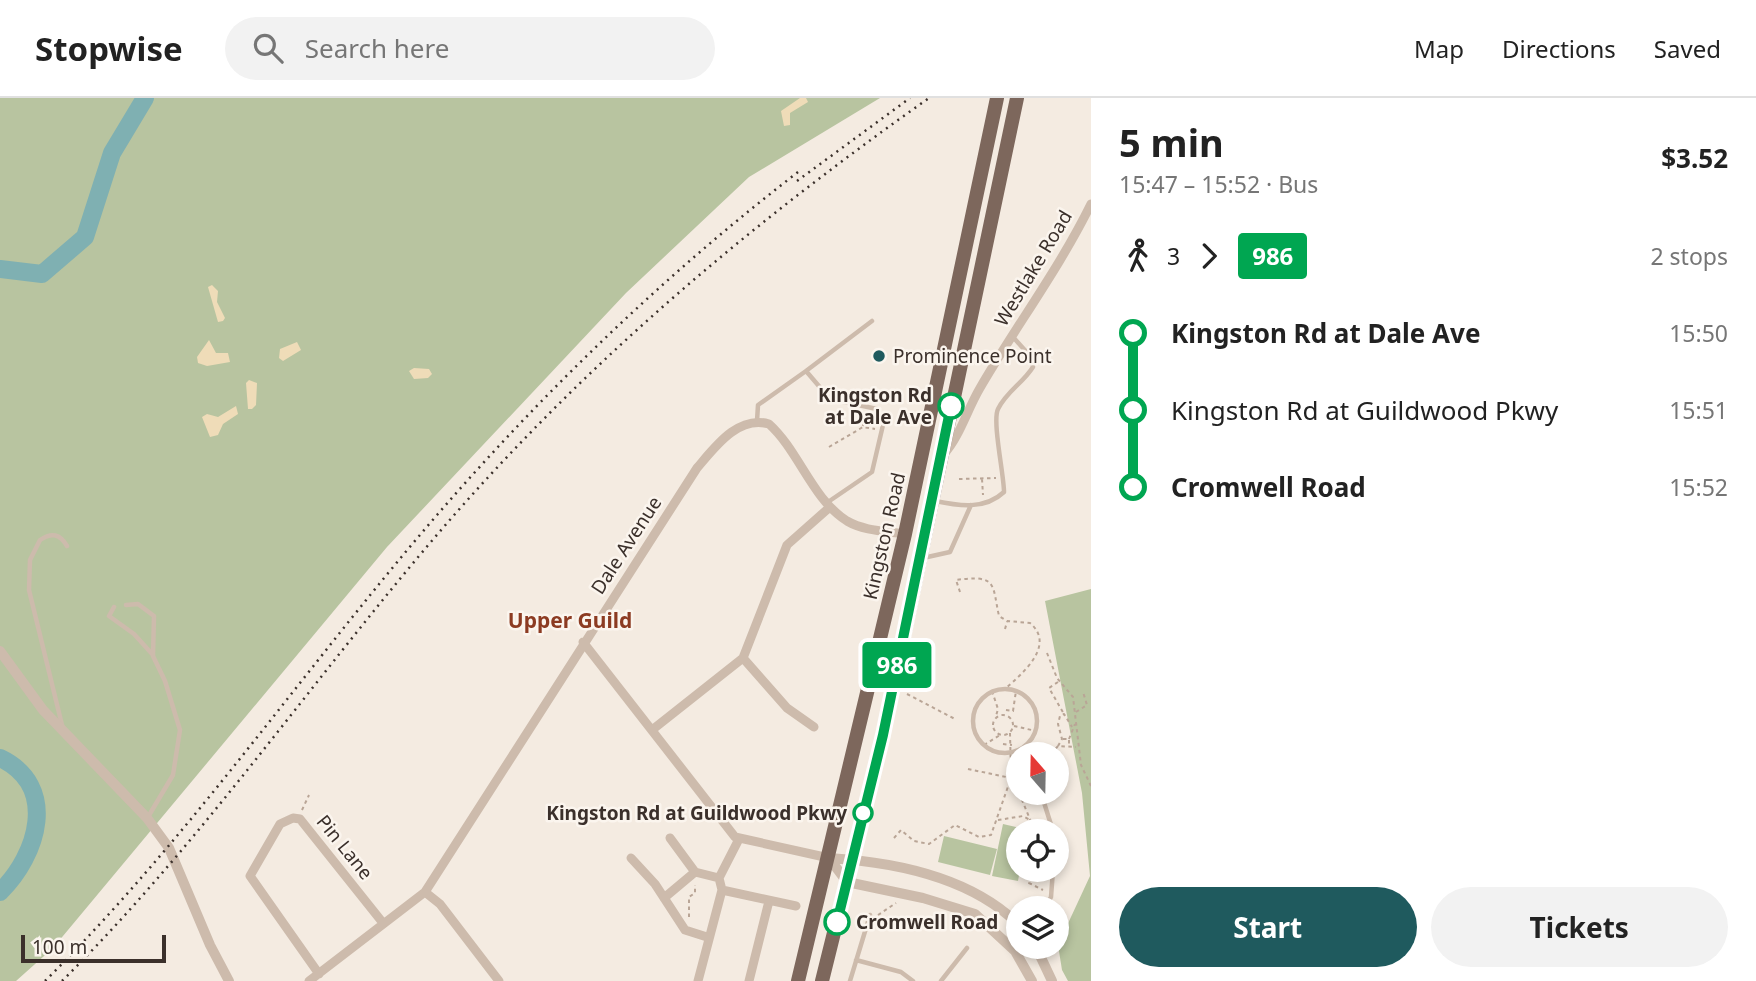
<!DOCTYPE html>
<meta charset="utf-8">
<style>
:root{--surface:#fff;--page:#f2f2f2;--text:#222;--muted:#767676;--line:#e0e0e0;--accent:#1f5a5e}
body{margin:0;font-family:"Noto Sans",sans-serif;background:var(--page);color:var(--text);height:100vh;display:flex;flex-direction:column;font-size:26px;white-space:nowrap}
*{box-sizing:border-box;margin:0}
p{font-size:23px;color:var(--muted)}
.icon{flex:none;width:38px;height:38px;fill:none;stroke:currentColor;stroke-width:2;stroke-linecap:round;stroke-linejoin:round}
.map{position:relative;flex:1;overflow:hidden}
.panel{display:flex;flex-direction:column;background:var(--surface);width:665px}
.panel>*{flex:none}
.badge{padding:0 14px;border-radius:5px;font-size:24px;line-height:46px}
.needle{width:46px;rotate:340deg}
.buttons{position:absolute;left:1006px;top:644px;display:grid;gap:14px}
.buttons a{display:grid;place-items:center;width:63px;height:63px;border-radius:50%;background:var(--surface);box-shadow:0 4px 10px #0003;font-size:35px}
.scale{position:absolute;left:21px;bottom:18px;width:145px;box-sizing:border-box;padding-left:7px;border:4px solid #3b302b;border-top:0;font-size:19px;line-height:24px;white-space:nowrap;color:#3b302b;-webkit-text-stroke:5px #fbf5ee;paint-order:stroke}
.map>.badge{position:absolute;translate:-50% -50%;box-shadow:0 0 0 4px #fff}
.legs{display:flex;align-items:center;gap:10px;height:77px;padding:0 28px;font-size:23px}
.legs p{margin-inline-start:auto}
.head{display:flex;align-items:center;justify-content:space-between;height:119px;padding:0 28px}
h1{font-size:38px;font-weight:700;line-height:52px}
.cta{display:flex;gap:14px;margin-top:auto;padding:14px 28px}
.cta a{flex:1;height:80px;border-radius:42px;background:var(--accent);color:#fff;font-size:28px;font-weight:700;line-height:80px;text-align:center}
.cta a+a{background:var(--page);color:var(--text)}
ul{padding:0 28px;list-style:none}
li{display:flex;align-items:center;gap:24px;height:77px;font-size:26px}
li i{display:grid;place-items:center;width:10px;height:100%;margin:0 9px;background:currentColor}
li i::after{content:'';width:18px;height:18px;margin:-9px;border:5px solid;border-radius:50%;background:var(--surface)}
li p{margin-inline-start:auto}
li:first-child i{background:linear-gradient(#0000 50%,currentColor 0)}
li:last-child i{background:linear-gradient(currentColor 50%,#0000 0)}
header{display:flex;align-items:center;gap:42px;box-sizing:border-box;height:98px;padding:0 35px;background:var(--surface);border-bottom:2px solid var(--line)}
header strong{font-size:33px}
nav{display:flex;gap:38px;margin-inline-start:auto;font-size:24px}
.search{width:490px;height:63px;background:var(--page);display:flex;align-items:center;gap:18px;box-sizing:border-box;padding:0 24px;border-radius:38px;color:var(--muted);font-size:26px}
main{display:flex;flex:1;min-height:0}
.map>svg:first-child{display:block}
.green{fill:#b8c4a0}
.sand{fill:#efdcb8}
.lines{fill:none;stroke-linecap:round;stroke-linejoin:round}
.river{stroke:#7fb0b2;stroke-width:18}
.path{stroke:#b9a596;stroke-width:2;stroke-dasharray:3.5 3.5;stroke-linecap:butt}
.service{stroke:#cdbbac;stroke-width:4.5}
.minor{stroke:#cdbbac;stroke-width:9}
.tertiary{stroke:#cdbbac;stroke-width:10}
.primary{stroke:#7d675c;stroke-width:14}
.rail{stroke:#3b302b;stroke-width:2.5;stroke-dasharray:2 5;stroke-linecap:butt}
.line-1-casing{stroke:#fff;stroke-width:16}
.line-1{stroke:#00a651;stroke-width:10}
.poi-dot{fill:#1f5a5e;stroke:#fbf5ee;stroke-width:2.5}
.stop-1-dot{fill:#fff;stroke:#00a651;stroke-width:3.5}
.labels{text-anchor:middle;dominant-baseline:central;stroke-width:5;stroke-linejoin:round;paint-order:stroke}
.street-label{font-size:19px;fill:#3b302b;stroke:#fbf5ee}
.poi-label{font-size:19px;fill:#3b302b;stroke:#fbf5ee;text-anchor:start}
.stop-label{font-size:19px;font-weight:bold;fill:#3b302b;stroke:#fbf5ee;text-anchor:end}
.neighbourhood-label{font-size:21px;font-weight:bold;fill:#8c3b22;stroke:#fbf5ee}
</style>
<header>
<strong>Stopwise</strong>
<div class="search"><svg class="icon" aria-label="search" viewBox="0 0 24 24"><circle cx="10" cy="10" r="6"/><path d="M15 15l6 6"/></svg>Search here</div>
<nav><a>Map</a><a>Directions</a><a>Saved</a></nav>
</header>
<main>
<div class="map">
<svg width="1091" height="883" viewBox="0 0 1091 883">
<rect width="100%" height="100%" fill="#f4ebe1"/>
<path class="green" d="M0,0H880L749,79L626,195L387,449L53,850L16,883H0Z
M1091,491V883H1068L1062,872L1058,847L1090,778L1082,695L1045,503Z
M1003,726L1029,732L1018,733L1020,772L1018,783L992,778Z
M944,738L997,751L990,777L938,764Z"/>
<path class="sand" d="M800,0H806L808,4L790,15V27L784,28L781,13Z
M212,187L218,193L217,204L225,220L223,223L218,224L208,189Z
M209,242L216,255H228L230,264L207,268L198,265L197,259Z
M297,244L301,252L283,263L279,260L280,251Z
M414,270L429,271L432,276L428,280L414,281L409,273Z
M249,282L257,285L256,307L252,311H248L246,285Z
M236,308L238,316L223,326L218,337L210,339L202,319L207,316L218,319Z"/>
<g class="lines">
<path class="river" d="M0,171L42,176L85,139L112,55L145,0
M0,660C59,688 38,757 0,794"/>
<path class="path" d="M863,328L865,316
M829,349L863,329L875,331
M959,381L996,380
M982,381L983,397
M960,494L956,482C998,476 992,487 999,518L1007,523L1030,525C1056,547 1023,575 1006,590
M1005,531L1007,524
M1047,555L1057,580L1073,599L1081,667L1091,688
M1058,584L1049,590L1064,616
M992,593L998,611L996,618
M907,596L955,621
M1006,612L1013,613L1016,593
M1076,614L1087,607L1083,594
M993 627a10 10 0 1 1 20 0a10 10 0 1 1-20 0Z
M1014,628L1036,633
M1010,635L1011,677
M1063,641H1069V649
M1069,641L1075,626
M1003,646L1012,647
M984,647L1000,637
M1058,648L1062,641L1058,626L1060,618L1064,616L1072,629
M1037,649L1050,654
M1051,656L1058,648L1076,649
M968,671L1011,680L1018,676
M1012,681L1018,694
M1019,695L1035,733
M302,712L309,697
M998,722L1023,718L1032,723
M894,740L901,732L914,743L929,746L955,727L979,739L991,737L1011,680
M1035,772L1029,785L1043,792
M878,817L896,805
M689,819V799L695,795V787"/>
<path class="service" d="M806,273L872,223
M757,323L758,307L806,273L830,301L877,311L883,327L872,374L828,404
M935,403C959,408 985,412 1004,394C1004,377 992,323 998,311C1007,293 1023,285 1033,269L1031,259L1013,239
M923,460L950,454L971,407
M126,507L138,506L154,518L153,558L165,583L180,632L173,677L148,719
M114,509L109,518L134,536L153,557
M973 623a32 32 0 1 1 64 0a32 32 0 1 1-64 0Z
M62,627L29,492L30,462L40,442C52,434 60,436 67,448
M1041,695L1053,733
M1045,810L1051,799L1053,772
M856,862L901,874L913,883
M850,883L870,817
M941,883L967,850"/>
<path class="minor" d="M944,356C960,338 967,312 980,290C1016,228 1059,171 1091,106
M583,544L735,739L829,760
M743,560L787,610L814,629
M652,632L743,560L787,447L830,409
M670,740L695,774L719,780
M631,760L655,786L685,832L707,839
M722,792L796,808
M425,794L440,806L499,883
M664,800L695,774
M319,876L250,778L280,726L293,720L300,721L383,825
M309,883L425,794L697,370C715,349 738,317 769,326C799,353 812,401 847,423C864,433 886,433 905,436
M698,883L722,792L719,780L739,741
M749,883L769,803"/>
<path class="tertiary" d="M0,553L43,612L147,720L169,750L210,847L229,883
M829,760L847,784L923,800L975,816L1015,853L1032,883
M829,760C894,764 970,779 1018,826
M1036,849L1052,883"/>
<path class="primary" d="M798,883L905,436L997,0
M822,883L883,637L1017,0"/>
<path class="rail" d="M797,83L910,0
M45,883C190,739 304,571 437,417C547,290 669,173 802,71
M62,883C204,742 317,575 448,424C590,261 753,124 929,0"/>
</g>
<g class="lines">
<defs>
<path id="line-1" d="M837,824L883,637L951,308"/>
</defs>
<use href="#line-1" class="line-1-casing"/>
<use href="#line-1" class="line-1"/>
</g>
<circle class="poi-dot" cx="879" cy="258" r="7"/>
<g class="stop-1-dot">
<circle cx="951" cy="308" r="12"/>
<circle cx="863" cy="715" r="9"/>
<circle cx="837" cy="824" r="12"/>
</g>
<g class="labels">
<g class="street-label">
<text transform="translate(1033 170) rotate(-59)">Westlake Road</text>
<text transform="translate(884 438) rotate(-77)">Kingston Road</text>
<text transform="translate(626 447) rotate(-57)">Dale Avenue</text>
<text transform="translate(345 749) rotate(51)">Pin Lane</text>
</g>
<g class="poi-label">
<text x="893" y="258">Prominence Point</text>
</g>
<g class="stop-label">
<text x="932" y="297">Kingston Rd<tspan x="932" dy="22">at Dale Ave</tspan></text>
<text x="847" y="715">Kingston Rd at Guildwood Pkwy</text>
<text x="856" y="824" text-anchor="start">Cromwell Road</text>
</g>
<g class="neighbourhood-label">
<text x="570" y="522">Upper Guild</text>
</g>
</g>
</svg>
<div class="buttons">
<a><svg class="needle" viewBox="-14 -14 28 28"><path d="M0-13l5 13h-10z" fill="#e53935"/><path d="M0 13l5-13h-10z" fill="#767676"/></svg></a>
<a><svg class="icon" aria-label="locate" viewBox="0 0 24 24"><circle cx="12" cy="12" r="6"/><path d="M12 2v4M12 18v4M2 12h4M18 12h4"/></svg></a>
<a><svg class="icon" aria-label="layers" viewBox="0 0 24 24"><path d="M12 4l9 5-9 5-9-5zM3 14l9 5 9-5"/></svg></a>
</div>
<div class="scale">100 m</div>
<b class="badge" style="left:897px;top:567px;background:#00a651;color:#fff">986</b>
</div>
<section class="panel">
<div class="head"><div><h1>5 min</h1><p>15:47 – 15:52 · Bus</p></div><b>$3.52</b></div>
<div class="legs"><svg class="icon" aria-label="walk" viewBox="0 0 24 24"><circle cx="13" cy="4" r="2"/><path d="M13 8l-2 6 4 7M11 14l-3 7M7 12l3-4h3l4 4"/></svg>3<svg class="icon" aria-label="forward" viewBox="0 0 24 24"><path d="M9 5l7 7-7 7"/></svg><b class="badge" style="background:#00a651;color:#fff">986</b><p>2 stops</p></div>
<ul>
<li><i style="color:#00a651"></i><b>Kingston Rd at Dale Ave</b><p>15:50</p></li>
<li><i style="color:#00a651"></i><span>Kingston Rd at Guildwood Pkwy</span><p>15:51</p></li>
<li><i style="color:#00a651"></i><b>Cromwell Road</b><p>15:52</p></li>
</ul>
<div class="cta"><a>Start</a><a>Tickets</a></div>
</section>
</main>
